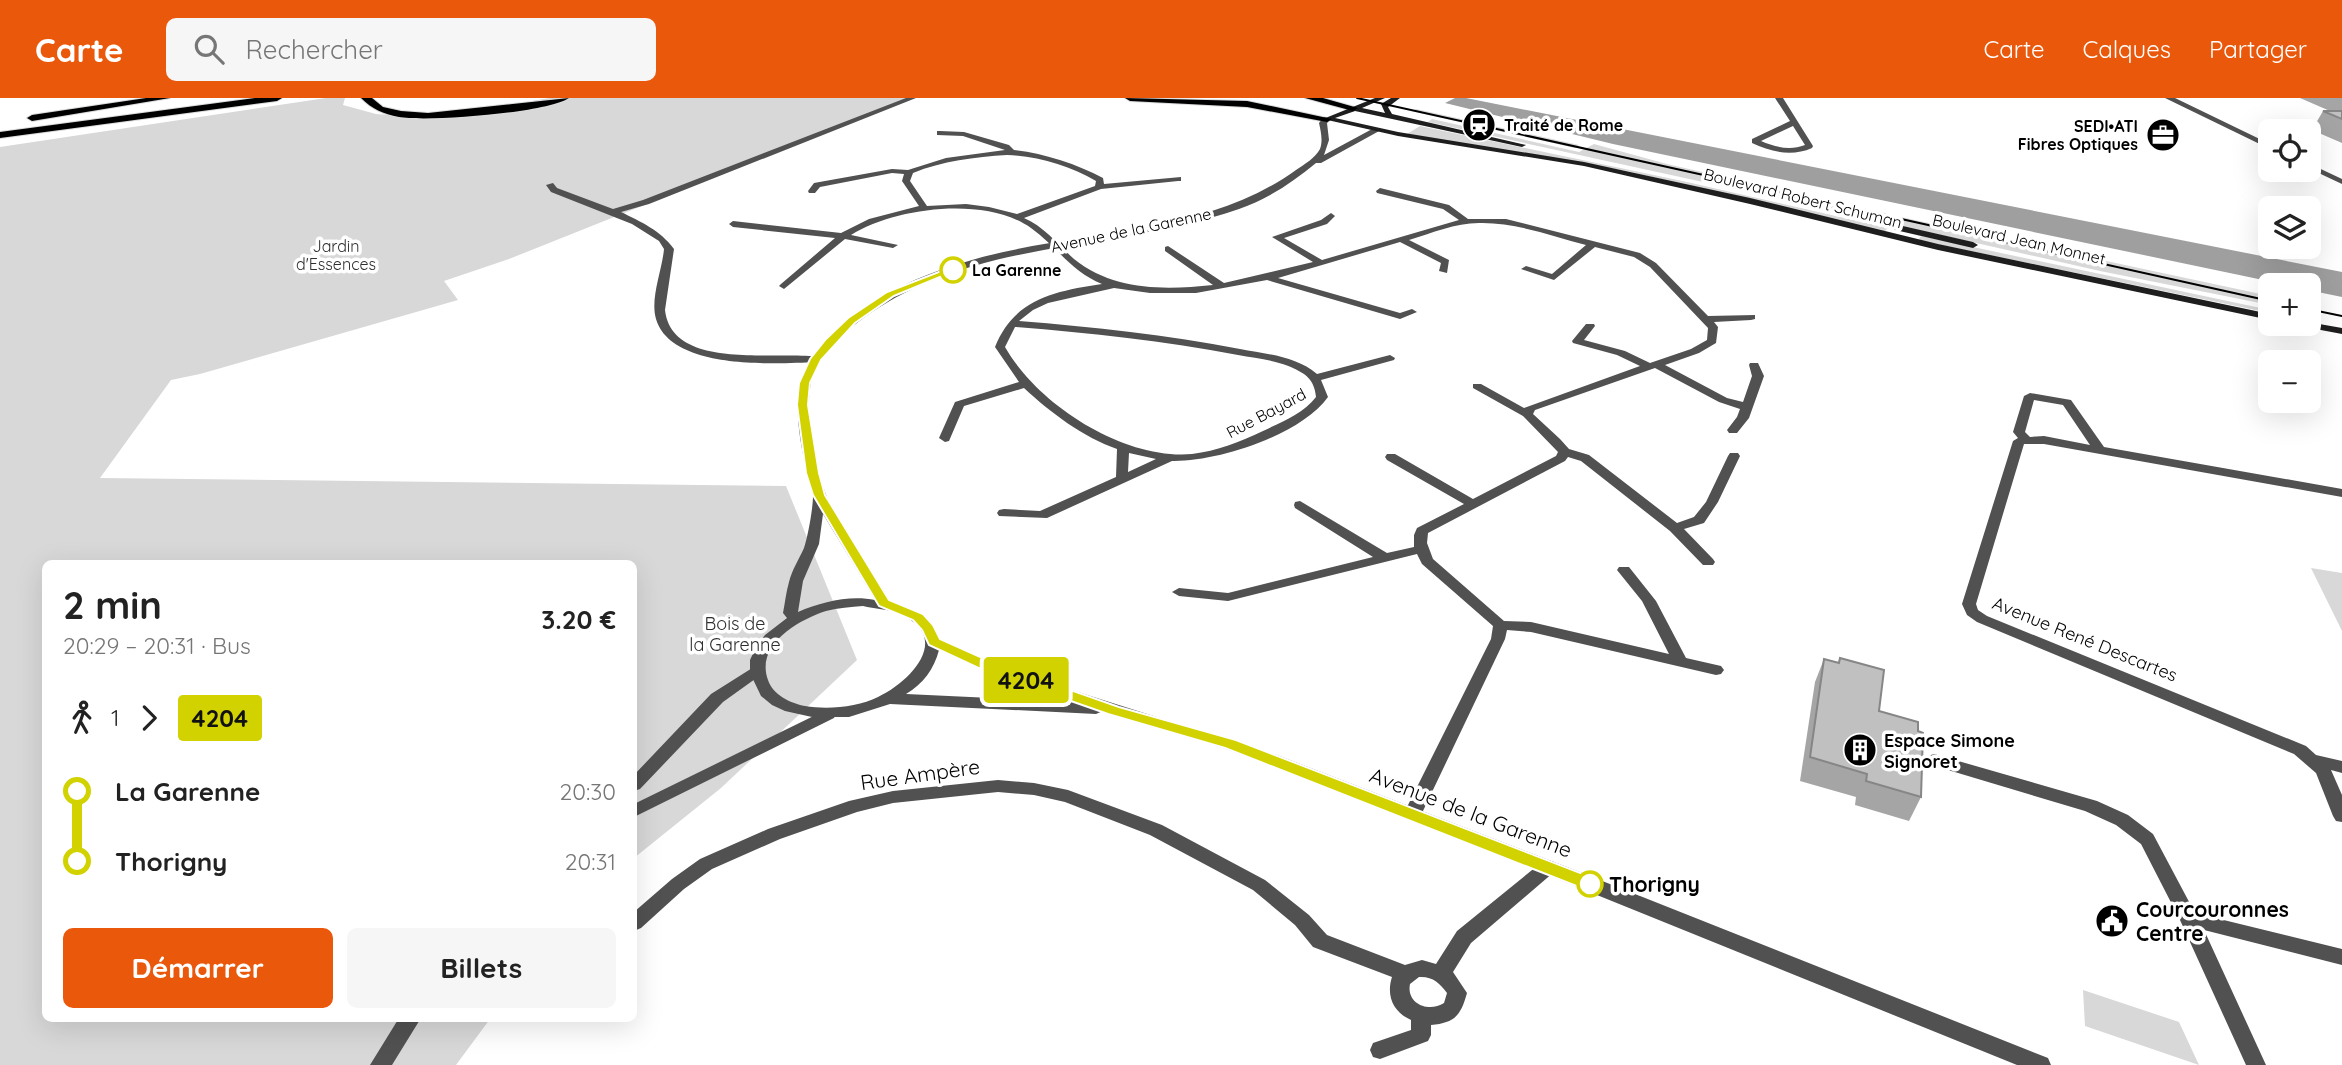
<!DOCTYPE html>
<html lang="fr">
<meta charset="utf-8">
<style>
:root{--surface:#fff;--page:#f6f6f6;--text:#222;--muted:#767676;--accent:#ea580c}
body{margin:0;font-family:Quicksand,sans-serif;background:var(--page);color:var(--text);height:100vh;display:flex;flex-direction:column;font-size:26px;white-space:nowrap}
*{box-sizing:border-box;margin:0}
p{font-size:23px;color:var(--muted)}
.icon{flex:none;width:38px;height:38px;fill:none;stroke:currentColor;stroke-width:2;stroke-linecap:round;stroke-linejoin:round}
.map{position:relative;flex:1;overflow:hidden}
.drawer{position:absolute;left:42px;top:462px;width:595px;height:462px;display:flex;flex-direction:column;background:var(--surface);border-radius:10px;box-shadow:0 7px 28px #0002}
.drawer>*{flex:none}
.badge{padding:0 14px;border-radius:5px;font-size:24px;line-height:46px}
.buttons{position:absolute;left:2258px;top:21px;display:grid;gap:14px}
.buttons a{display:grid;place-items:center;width:63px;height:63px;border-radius:10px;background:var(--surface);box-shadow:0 7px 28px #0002;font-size:35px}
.map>.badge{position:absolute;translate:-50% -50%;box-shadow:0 0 0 4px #fff}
.legs{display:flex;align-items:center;gap:10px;height:77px;padding:0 21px;font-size:23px}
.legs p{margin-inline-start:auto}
.summary{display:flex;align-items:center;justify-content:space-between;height:119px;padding:0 21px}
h1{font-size:38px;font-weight:800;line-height:52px}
.button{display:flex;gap:14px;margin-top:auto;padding:14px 21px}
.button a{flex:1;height:80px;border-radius:10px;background:var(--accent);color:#fff;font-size:28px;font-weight:800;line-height:80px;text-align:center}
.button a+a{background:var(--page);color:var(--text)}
ul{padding:0 21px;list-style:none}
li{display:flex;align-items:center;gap:24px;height:70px;font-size:26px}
li i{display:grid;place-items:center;width:10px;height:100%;margin:0 9px;background:currentColor}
li i::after{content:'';width:18px;height:18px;margin:-9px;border:5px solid;border-radius:50%;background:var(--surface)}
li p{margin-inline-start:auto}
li:first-child i{background:linear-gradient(#0000 50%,currentColor 0)}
li:last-child i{background:linear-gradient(currentColor 50%,#0000 0)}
header{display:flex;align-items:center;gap:42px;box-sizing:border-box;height:98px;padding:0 35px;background:var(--accent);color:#fff}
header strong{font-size:33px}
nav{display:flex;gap:38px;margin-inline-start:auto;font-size:24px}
.search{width:490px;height:63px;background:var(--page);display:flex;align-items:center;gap:18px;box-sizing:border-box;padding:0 24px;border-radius:10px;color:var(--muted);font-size:26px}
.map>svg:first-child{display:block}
.green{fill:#d8d8d8}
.water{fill:#9f9f9f}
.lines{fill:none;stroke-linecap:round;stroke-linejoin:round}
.trunk-casing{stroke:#dbdbdb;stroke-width:2}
.minor{fill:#515151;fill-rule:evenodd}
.tertiary{fill:#515151;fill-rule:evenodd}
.secondary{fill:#1e1e1e;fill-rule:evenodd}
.trunk{fill:#000;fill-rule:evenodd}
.tram{stroke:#000;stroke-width:2}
.wall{fill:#a5a5a5}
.building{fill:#c0c0c0;stroke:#868686;stroke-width:2}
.line-1{fill:#d2d200;stroke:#fff;stroke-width:2}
.stop-1-dot{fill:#fff;stroke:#d2d200;stroke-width:3.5}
.labels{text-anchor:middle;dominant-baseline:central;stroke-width:7;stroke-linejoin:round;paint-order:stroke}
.far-poi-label{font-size:16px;font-weight:bold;fill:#000;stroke:#fff;text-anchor:start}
.far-street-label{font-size:16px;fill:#000;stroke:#fff}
.far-park-label{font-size:16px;fill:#2f2f2f;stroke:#fff}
.far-stop-label{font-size:16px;font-weight:bold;fill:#000;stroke:#fff;text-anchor:start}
.park-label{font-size:18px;fill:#2f2f2f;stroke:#fff}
.street-label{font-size:18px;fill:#000;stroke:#fff}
.poi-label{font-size:18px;font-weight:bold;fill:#000;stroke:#fff;text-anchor:start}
.near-street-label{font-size:21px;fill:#000;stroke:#fff}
.near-stop-label{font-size:21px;font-weight:bold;fill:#000;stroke:#fff;text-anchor:start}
.near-poi-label{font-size:21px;font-weight:bold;fill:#000;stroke:#fff;text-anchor:start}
</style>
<header>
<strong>Carte</strong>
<div class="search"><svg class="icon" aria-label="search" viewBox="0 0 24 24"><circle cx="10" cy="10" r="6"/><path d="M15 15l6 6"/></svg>Rechercher</div>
<nav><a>Carte</a><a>Calques</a><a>Partager</a></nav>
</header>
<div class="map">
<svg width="2342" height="967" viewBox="0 0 2342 967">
<rect width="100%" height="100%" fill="#fff"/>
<path class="green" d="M326,0H345L343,7L376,16L428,20L550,0H912L509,161L444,183L458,202L200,276L171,282L100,380L786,388L857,562L721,690L634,760V466H46V920L490,921L456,967H0V49Z
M1416,11L1579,47L1575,50L1411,13Z
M1432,21L1579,54L1594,46L1667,66L1889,116L1882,121L1827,111L1428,24Z
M1420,28L1687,84L1888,130L1884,134L1627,73L1407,36Z
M1896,118L2270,198V207L2100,173L1901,128L1902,126L1891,123Z
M1921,138L2270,212V215L1922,143L1919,141Z
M2311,470L2342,475V533Z
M2083,892L2179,924L2199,967L2085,928Z"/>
<path class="water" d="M1455,0H1466L2342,174V199L2308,192V187H2287L1613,46L1445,5Z"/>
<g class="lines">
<defs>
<path id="trunk" d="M146,0H170L32,23L27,20L32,17Z
M255,0H282L277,3L0,40V34Z
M361,0H372L383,9L401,13L428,15L569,0C547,15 427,24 399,19C383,16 372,11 361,0Z
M1125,0L1247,3L1332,21L1327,24L1247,9L1130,3Z
M1305,0H1323L1358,10L1353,13Z"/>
</defs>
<use href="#trunk" class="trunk-casing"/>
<path class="minor" d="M906,0H916L649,106L621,114C641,124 660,132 674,151L665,212C672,274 778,252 819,259V263L815,264C774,266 671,272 656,221C650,200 662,173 664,151L659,143L632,126L551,94L546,87L553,85L557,90L613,111L643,102Z
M1775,0H1783L1813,48L1812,50C1792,59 1771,54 1752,45V41L1790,23ZM1793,28L1805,47C1790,53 1775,49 1761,43Z
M2165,0H2175L2270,46V51Z
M940,33L964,34L1009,47L1014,52C1043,55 1077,66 1103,80L1104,86L1181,79V83H1178L1101,91L1024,120C1045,129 1058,147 1074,161C1114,193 1164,192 1213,187L1165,153V149L1168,148L1224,185L1313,164L1272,139L1321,122L1331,115L1335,118L1327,126L1284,140L1322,162L1459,122L1443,111L1377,95L1376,93L1380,90L1449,107L1468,121H1506L1640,155L1656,165L1708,218L1755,217V221L1751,222L1714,224L1718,229L1716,245L1699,255L1665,267L1727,300L1743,304L1752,278L1749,267L1750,265H1758L1764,278L1749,320L1737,335H1729L1727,332L1737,319L1740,311L1719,304L1655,270L1535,312L1533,316L1560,341L1569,351L1589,357L1677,425L1694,419L1706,404L1728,358L1730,355H1738L1740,358L1718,404L1704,425L1684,431L1713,461L1715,464L1713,467H1703L1670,433L1581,363L1568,359L1565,363L1428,435L1427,445L1433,461L1504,523L1531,524L1669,556L1642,503L1617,472L1619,469H1629L1656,503L1686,560L1721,568L1724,572L1721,576L1716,577L1531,534L1507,532L1505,541L1422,715L1419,720L1413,721L1407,720L1404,715L1491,541L1493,528L1422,466L1417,456L1228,503L1179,498L1172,494L1179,490L1228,495L1373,459L1295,410L1294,407L1295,404L1300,403L1387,455L1414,449V437L1417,430L1464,406L1387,362L1385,359L1387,356H1395L1473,401L1556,358L1558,354L1523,318L1473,290V286H1481L1524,310L1640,268L1617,257L1573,245L1572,243L1586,226H1594L1595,228L1584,242L1625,253L1650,265L1691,251L1707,242L1708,230L1650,169L1634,159L1595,149L1554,182L1521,171L1526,168L1552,176L1586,147C1552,138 1514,124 1479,125C1455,125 1432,135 1409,142L1449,162L1447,175L1439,173L1441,165L1400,144L1278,180L1400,215L1412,211L1417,214L1400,221L1267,182L1196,195H1150L1114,190L1048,205L1033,212L1019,223C1094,229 1167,237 1240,251C1266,256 1296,258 1317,276L1390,257L1395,260L1394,262L1321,282L1328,299C1301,337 1217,364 1172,363L1047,420L999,418L997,415L999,412L1004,411L1040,413L1116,379L1117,351C1083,339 1051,315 1024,290L964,308L949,343L945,344L939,340L955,304L1019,284L995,249C1014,201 1055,193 1102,186C1072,174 1056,148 1031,130C986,98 896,109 851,137L898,147L893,150L845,141L784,191L779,188L781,186L835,140L733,129L729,126L733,123L841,135L869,121L919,108L902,83L904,76L892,75L820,89L815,95H809L808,93L814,85L892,71L908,72L946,60L1005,52L963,38L937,37V33ZM1007,57C1037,58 1070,68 1096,83L1095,88L1017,116L989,109L966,106L927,108L910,83L913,75C942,63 975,59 1007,57ZM1015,229C1090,235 1164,243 1238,257C1260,261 1285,263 1304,276C1312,282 1315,289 1316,299C1303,316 1281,324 1263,333C1240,344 1217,353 1192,356C1124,362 1038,307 1005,249ZM1129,355L1156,361L1128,374Z
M2308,65L2342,81V86L2308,70Z
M2030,295L2071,302L2104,349L2342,391V399L2044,346H2024L1976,506L1978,512L1987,518L2306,648L2316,657L2342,663V675L2331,672L2342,697V724L2336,723L2333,718L2316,675L2294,656L1977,524L1967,517L1962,506L2013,343L2018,340L2013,334L2024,298ZM2034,302L2063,307L2090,347L2044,338L2030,339L2025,334Z
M757,567L762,568L765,572L762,576L723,604L640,691L634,693V677L711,596Z
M828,611L834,612L836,616L834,620L634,719V706Z
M1934,656L2097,703L2128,717L2153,736L2195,815L2342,851V867L2204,832L2266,967H2246L2180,822L2141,746L2116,727L2085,713L1928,666L1926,662L1928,658Z
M998,682L1034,685L1068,692L1162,727L1265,782L1309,817L1327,837L1405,867L1422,862L1436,866L1457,833L1542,764L1548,762L1554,764L1557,769L1554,774L1471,845L1453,874L1467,895C1461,917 1455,925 1431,927V937L1428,943L1380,961L1373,959L1370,952L1373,945L1411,932V922C1393,914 1386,898 1392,879L1313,849L1295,827L1253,792L1150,737L1065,704L1034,697L998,694L893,705L857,714L780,741L712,771L684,791L641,830L634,833V814L672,781L700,761L768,731L849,703L893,693ZM1419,879C1432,878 1440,885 1447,895L1444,905C1429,915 1406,906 1410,886Z
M399,920H421L392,967H370Z"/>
<path class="tertiary" d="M1324,19L1331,21L1327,25L1329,42L1324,57L1374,30L1381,32L1321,65H1316C1293,84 1268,101 1239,111C1112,155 969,139 857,225C839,239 821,255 813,277C803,308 813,361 824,391C836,428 872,470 891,505C914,510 931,517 939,541L1021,576L1277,657L1567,769L2048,960L2051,967H2017L1362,702L1223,650L1103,613L1096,616L890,606L849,619H812L785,613L772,607L761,598L750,575V562L757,547L765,537L787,520L783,515C785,505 786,494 789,484C792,472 799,461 804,450C808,438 813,410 813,398C812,390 808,380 806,372C799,335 789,293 812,259C846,208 915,178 972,162C1079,131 1203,139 1296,72C1305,66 1315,60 1320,51C1323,43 1321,34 1319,25ZM823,416L875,502C849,497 822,504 798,514L803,483L819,446ZM863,508C874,511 889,511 899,516C953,538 912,583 878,599C858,609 828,612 805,608C790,605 773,597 768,582C755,547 798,522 826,513C838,510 851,509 863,508ZM939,552L1010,583L1075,604L906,596C923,586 934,571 939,552Z"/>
<path class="secondary" d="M1375,0H1385L1362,10L1385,15L1381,6L1391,0H1400L1388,9L1392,16L1526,47L1522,49L1355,13L1335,20L1398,34L1584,64L1750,100L1938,146L2270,216V222L1938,152L1750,106L1584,68L1398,38L1323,21Z
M1894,126L1973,144L1978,147L1973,150L1891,131L1890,129Z
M2308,224L2342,230V236L2305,229L2300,226H2308Z"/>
<use href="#trunk" class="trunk"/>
<path class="tram" d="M1357,0L2270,203
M2308,211L2342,218"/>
</g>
<path class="wall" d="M2300,0H2342V45L2312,32L2323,13H2330Z
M1840,560L1879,613L1921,699L1909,723L1855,707L1856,699L1800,683L1815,584L1824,561L1838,564Z"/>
<path class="building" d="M2323,13H2342V21Z
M1840,560L1884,572L1879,613L1918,624V633L1923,635L1921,699L1866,683L1867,676L1810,659L1824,561L1839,565Z"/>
<path class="line-1" d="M949,170L957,172L894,198L855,225L821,262L810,285L808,307L819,375L825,397L889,502L923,516L933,527L940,541L996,566L1119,609L1236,642L1596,781L1599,786L1596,791H1584L1225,650L1108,616L985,573L929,547L922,532L913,522L879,508L813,397L806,375L797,307L799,285L810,261L826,241L848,220L887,194Z"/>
<defs>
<symbol id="station-disc" viewBox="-11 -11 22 22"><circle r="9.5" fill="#000" stroke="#fff"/><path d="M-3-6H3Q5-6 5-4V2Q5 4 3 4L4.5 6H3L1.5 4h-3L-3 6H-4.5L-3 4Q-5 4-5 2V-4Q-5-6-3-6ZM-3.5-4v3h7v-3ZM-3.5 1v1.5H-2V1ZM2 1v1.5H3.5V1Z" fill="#fff"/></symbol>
<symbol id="office-disc" viewBox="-11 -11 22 22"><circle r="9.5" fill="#000" stroke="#fff"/><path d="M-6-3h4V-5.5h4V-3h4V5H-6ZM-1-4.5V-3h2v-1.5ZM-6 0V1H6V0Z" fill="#fff"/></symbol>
<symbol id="building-disc" viewBox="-11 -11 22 22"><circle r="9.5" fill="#000" stroke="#fff"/><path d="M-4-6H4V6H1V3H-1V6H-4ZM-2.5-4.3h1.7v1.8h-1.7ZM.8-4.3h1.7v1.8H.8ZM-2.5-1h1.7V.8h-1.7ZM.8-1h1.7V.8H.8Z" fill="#fff"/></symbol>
<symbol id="civic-disc" viewBox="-11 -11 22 22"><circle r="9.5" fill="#000" stroke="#fff"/><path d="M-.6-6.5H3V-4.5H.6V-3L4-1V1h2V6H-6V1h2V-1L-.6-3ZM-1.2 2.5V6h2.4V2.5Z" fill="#fff"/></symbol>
</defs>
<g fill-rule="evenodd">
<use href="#station-disc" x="1460" y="8" width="38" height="38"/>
<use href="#office-disc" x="2144" y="18" width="38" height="38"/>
<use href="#building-disc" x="1841" y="633" width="38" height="38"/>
<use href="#civic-disc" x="2093" y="804" width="38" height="38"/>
</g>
<g class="stop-1-dot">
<circle cx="953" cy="172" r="12"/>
<circle cx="1590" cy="786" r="12"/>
</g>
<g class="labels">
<g class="far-poi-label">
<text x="1504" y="27">Traité de Rome</text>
<text x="2138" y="28" text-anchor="end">SEDI•ATI<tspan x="2138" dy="18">Fibres Optiques</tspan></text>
</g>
<g class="far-street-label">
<text transform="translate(1803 100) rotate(14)">Boulevard Robert Schuman</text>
<text transform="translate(1131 132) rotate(-12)">Avenue de la Garenne</text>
<text transform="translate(2019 141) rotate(13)">Boulevard Jean Monnet</text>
<text transform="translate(1266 315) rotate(-28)">Rue Bayard</text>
</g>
<g class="far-park-label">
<text x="336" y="148">Jardin<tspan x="336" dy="18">d'Essences</tspan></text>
</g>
<g class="far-stop-label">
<text x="972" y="172">La Garenne</text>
</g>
<g class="park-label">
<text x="735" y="525">Bois de<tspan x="735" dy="21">la Garenne</tspan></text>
</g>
<g class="street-label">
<text transform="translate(2085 541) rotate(22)">Avenue René Descartes</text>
</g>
<g class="poi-label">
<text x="1884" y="642">Espace Simone<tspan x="1884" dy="21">Signoret</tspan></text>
</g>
<g class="near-street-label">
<text transform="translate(920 676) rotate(-8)">Rue Ampère</text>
<text transform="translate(1471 714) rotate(21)">Avenue de la Garenne</text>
</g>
<g class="near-stop-label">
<text x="1609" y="786">Thorigny</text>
</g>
<g class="near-poi-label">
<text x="2136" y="811">Courcouronnes<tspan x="2136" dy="24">Centre</tspan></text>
</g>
</g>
</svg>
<div class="buttons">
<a><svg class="icon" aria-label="locate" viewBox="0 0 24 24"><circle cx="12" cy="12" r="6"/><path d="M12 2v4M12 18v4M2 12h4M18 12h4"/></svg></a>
<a><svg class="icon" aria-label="layers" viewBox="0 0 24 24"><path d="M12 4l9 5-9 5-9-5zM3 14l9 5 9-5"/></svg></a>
<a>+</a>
<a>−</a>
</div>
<b class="badge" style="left:1026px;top:582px;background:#d2d200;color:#111">4204</b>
<section class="drawer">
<div class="summary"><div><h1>2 min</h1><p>20:29 – 20:31 · Bus</p></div><b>3.20 €</b></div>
<div class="legs"><svg class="icon" aria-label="walk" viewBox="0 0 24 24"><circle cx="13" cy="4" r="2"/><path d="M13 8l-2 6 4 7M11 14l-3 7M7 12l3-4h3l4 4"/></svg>1<svg class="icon" aria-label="forward" viewBox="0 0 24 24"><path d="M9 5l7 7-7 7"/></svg><b class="badge" style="background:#d2d200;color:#111">4204</b></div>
<ul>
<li><i style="color:#d2d200"></i><b>La Garenne</b><p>20:30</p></li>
<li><i style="color:#d2d200"></i><b>Thorigny</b><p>20:31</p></li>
</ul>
<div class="button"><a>Démarrer</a><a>Billets</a></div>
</section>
</div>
